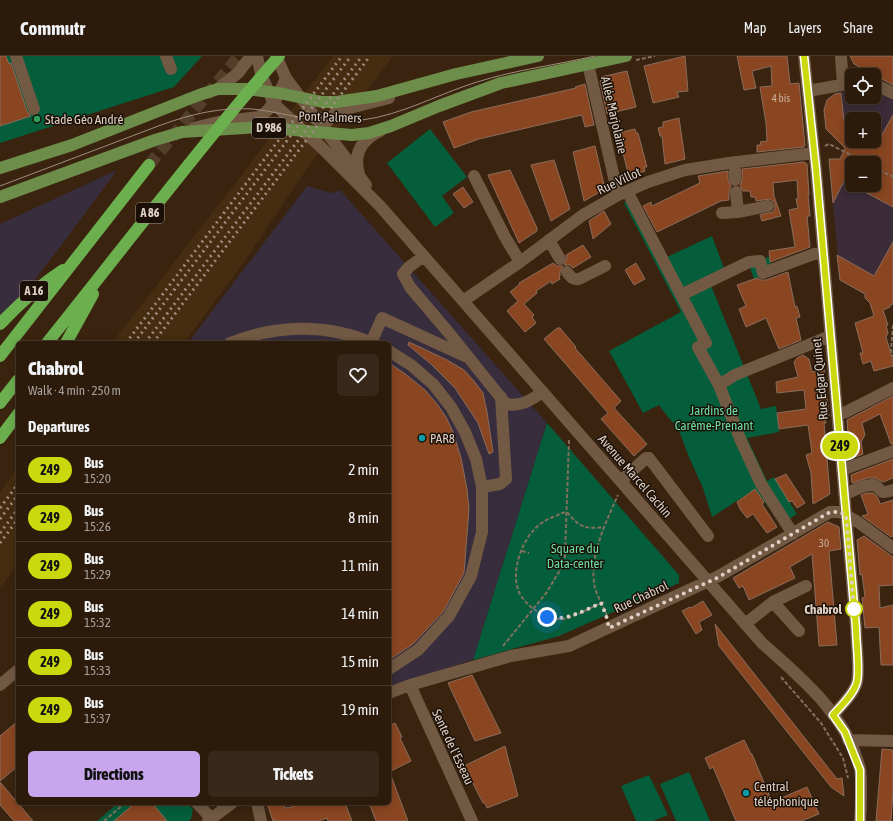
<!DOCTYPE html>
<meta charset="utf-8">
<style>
:root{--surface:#2c1b0b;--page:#382819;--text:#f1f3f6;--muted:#a6a19d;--line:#48392c;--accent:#c9a5ee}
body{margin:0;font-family:"Asap Condensed",sans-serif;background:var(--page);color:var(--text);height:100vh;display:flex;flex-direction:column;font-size:15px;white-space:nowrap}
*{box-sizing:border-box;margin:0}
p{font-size:13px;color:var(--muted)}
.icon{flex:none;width:22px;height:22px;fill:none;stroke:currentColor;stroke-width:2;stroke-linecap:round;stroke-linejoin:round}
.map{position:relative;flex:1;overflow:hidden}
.details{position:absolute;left:16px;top:285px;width:375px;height:464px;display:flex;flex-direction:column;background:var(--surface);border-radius:6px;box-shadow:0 2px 10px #0003,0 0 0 1px var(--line)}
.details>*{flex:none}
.badge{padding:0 8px;border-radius:13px;font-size:14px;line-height:26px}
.controls{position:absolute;left:845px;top:12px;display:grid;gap:8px}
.controls a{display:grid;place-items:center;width:36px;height:36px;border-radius:6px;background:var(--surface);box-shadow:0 2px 10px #0003,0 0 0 1px var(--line);font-size:20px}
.you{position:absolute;width:20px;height:20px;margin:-10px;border:3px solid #fff;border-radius:50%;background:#1a73e8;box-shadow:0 0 0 6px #1a73e833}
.map>.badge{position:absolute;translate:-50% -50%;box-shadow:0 0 0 2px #fff}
h2{padding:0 12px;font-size:15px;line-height:36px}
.round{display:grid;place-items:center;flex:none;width:42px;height:42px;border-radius:6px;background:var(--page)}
.summary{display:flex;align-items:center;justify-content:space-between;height:68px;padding:0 12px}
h1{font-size:19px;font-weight:800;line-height:30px}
.primary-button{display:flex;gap:8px;margin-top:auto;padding:8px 12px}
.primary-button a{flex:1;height:46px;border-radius:6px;background:var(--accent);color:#111;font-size:16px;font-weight:800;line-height:46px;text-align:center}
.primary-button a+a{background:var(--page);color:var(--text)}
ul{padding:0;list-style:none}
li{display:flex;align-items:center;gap:12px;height:48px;padding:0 12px;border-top:1px solid var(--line)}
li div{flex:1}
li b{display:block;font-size:15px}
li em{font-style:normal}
li .badge{min-width:44px;font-weight:700;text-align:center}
header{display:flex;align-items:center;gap:24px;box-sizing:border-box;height:56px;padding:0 20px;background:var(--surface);border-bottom:1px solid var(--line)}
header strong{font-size:19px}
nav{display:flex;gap:22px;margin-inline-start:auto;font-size:14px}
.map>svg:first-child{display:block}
.built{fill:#462c10}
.industrial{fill:#372d3c}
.education{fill:#3b2c37;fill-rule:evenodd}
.green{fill:#045e3b}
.building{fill:#894621;stroke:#8b6c5d}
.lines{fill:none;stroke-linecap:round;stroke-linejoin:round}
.highway-tunnel{stroke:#533e2a;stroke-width:12;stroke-dasharray:12 6;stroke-linecap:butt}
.path{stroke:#82705f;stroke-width:2;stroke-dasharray:4 2;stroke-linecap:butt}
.minor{stroke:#715943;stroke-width:12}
.major{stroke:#6d8d4a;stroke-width:12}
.highway{stroke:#6baf4e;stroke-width:12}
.tram{stroke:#9e8d7e;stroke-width:1}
.rail{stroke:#9e8d7e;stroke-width:3;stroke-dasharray:2 4;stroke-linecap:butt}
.line-casing{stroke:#fff;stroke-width:9}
.line{stroke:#ccd80e;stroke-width:6}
.walk{stroke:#ded0c4;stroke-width:4;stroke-dasharray:0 7.2}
.leisure-dot{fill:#2e9e5b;stroke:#1a1007;stroke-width:1.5}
.culture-dot{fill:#0f9aa8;stroke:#1a1007;stroke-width:1.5}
.stop-dot{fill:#fff;stroke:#ccd80e;stroke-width:2}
.labels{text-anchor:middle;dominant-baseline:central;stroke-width:3;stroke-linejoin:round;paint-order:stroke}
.number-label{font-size:11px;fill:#c9ae9b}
.shield{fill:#1a1007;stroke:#a3968b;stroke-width:1}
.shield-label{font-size:12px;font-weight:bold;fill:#ded0c4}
.street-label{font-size:13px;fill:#ded0c4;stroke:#1a1007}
.poi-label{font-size:13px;fill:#ded0c4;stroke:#1a1007;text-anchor:start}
.park-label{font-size:13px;fill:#6cdea3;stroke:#1a1007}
.stop-label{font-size:13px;font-weight:bold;fill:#ded0c4;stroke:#1a1007;text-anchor:end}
</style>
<header>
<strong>Commutr</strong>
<nav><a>Map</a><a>Layers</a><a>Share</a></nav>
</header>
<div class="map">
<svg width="893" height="765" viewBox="0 0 893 765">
<rect width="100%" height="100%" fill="#3a240f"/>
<path class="built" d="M333,0H393L308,111L240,212L184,287H112Z
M18,411V508L0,532V436Z"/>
<path class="industrial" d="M117,114L69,179L0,269V168Z
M307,130L332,137L340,134L547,367L473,604L389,630V287H188Z"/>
<path class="education" d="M852,35V41H874V37L876,38L879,35L893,43V113L885,146L893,151V217L865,238L840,224L829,103H840L845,92L824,54L827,44L831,40L839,36ZM852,63H874V85H852ZM852,107H874V129H852Z"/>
<path class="green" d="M0,0H202L174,31L0,87Z
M430,73L467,121L442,140L454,157L435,171L387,107Z
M636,141L667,201L712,180L725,215L748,204L770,201L771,211L814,202L754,223L749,208L710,227L761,353L776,350L779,376L747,382L767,425L774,421L797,458L781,468L755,433L712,461L703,432L689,401L678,372L668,361L659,349L643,357L609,295L681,256L624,147Z
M547,367L679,519V527L559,580L473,604Z
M689,716L710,765H676L660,728Z
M649,719L668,759L653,765H636L621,730Z
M118,747H187L193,753L191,763L188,765H97Z"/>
<path class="building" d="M0,0H6L9,8L11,7L27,55L31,60L0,70Z
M685,0L688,35L677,36L679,41L653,47L644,10Z
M737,0H787L790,28L799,27L805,89L804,91L757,96V89H761L760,86L767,85L766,67L760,31L772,30L771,10L752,15L756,32L744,34Z
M850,0H893V29L854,8Z
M627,15L636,51L607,58L600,25L602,24L601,21Z
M585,28L594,69L585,71L582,59L479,83L454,92L443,66L471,56L576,32L575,31Z
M841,37L844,65L852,70V85H874V82L879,84L893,59V151L852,129H874V107H852V129L844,125L833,147L829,103H840L845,92L826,73L824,54L827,44L835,38Z
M679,62L685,103L665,108L662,80H660L658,72L663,71V66Z
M635,73L636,77H638L647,111H644L645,115L629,121L618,77Z
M595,90L605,133L584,145L573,96Z
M554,104L570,153L551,165L531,109Z
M804,106L807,108L809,139H808L810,160H807L810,191L770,206L769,195L795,191L789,154L798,152L796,143L798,142L797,124L773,127L774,140L781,160L762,165L760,159L773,156L775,152V148L773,145L770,143L756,145L755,141H751L750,135H743L740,130L742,124V113Z
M510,114L537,172V175L519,187L488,119Z
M728,115V124L731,130L729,136V144L721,145L657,176L643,150L651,146L652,150L700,127L698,120Z
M463,131L473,146L464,152L453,138Z
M604,155L611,168L593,183L589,165Z
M893,186V248L890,249V251L883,254L888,269H886L888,277L886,281L893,305V310L874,315L871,305L863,308L860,297H863L855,267L874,260L870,247L865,242V238L840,224L837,199L874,220Z
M583,189L591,201L573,212L570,209H564L567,203L566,199Z
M553,207L557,210H563L560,216V220H559L560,223L552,228L551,225L536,235L537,237L524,248L534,259L532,261L536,267L525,276L507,255L518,245L510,236L520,228L519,227Z
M636,207L645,223L634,229L625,214Z
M788,216L795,251L797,250L800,261L796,262L801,284L779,293L766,262L746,271L739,253L746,250L737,229L757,222L761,224H766Z
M557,272H560L576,291L575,292L621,345L614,352L647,388L634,400L601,363L608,357L544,283Z
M409,286L447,304L464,314L474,325L483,337L487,356L493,396L489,398L478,367L455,332L431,308L408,289Z
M803,299L809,303L812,316L824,313L829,360L825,361L826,367H824L830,438L813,448L811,417L806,399L812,397L808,369L779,373L777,357L806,353L804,334L777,337L776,326L798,321L794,306L797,302Z
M389,307L404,317L425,334L437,348L446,361L453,376L461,402L467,433L469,453L464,517L443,556L413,588L389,604Z
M893,340V388H891L880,358L862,367L865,379L861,386L863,398L850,403L847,364Z
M893,403V422L883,426L875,422H868L852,427L851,419Z
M786,418L805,447L797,452L792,445L789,446L775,423Z
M755,433L764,446L762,448L777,471L767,477L753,458L747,462L740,453L737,446Z
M867,437H873L878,442L880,448L893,444V480L891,481L862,460L868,458L861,439Z
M828,466L839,471L841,493L829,495L837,589L819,590L812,498L790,511L795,522L749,544L743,530L739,532L733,522Z
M864,480L893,501V529L879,530L880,552L893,549V609H881L879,571L865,572L862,542L865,541L862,518L860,519L857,484Z
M703,545L712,559L699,566L702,574L696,578L682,555L690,551L691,552Z
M715,568L837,723L842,722L844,740L831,731L719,590Z
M472,619L501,677L475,685L448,627Z
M18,665V710L0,725V680Z
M395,667L402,681L400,682L411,705L389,716V670Z
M744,684L751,698H752L772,746L807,731L819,758L801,765H736L713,711L710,713L705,702Z
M505,690L518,740L487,752L485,747H483L464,710Z
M882,693L893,694V735L891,765H876Z
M389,717H390L408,765H376L369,747H389Z
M0,726L33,765H14L0,749Z
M135,747H152L167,765H114Z
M267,747H282L285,752L292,751L302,747H345L352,765H328L327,762L319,765H273Z"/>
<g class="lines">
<path class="highway-tunnel" d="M149,109L239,0"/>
<path class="path" d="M636,4L655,0
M825,90L829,88L867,107
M874,111L893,121
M893,269L891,294L893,301
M522,495L529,497
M555,506L562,508
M604,546C593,550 575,561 564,563C554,564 543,560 535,554C529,550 522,543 519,536C511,518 520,489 533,475C538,469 545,464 553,461C558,459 562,456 567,456C580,472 585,473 605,471
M607,560C604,551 598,542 595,532C588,502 606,466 618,439
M503,590L547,536L560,514L565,500L569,384
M781,621L821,667L843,702L848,722
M104,765L125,747"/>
<path class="minor" d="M16,0L34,53
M166,0L171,13
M257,0L261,18L274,48L322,92L380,150L762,587C801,622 847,659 860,713C862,725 861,753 860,765
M276,0L286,22L366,129
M804,0L816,113L856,572C856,586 860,614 857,626C854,638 841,650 833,659
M841,1L843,28
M588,8L618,139
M874,28L893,37
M218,33L238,17L251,0
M808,35L852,27
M194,72L218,66L259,61C274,52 279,37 286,22
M321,77C324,67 330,61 338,55L389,42
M735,106V124
M359,118C353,98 361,84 380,75
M474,120L505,181L520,206
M627,135L706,287L698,291L719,329L741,385L761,428L793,478
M736,136L738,156L768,150
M722,157L738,156
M549,184L560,203
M424,200L409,211L403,218L410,231L449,277L506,348C522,351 530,344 543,336
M567,216C570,221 573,224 579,223L605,210
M681,239L749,206L760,205L763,217L814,198L823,197
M463,245L520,206L583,159L618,139L648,126L685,114L729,107L814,97
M230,287C276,269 326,267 372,287
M371,287L382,262L465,300
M389,295L411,309L433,328L451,351L465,376L476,403L482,431V476L471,520L449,560L418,594L389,613
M719,329L735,319L830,280
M837,359L846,356L893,332
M842,414L893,395
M621,425L646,402H649L708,480
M482,431L500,428L506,423L501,341
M844,439C852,435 864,428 873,429C883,431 876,440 893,434
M773,546L799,575
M745,568L773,546L806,530
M0,629L18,614
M410,629L472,765
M389,637L410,629L511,600L569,590L717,521L830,456H840L858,466L893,492
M848,684L893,685
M197,747L212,763
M257,747L261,765
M208,765L232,747"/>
<path class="major" d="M0,112L72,89L199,39L218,33H246L279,37L322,46H336L377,40L456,18L538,0
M0,141L155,84L182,76L259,71L352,79L369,77L391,70L439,50L501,27L626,0"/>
<path class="highway" d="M0,268C19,248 40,229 63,214
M47,287C124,191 198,93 279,0
M66,287L93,238
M0,300L149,109
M0,347L18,324
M0,382L18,358"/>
<path class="tram" d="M0,130L161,69C191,58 221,51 253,53C269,55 283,58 298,61C319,65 341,66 362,64C402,59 438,38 477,26C515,14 556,9 595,0"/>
<path class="rail" d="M126,287L342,0
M134,287L351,0
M145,287L362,0
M153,287L370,0
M0,452L18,428
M0,463L18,439
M0,477L18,453
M0,487L18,463"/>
</g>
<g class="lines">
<defs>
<path id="line" d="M804,0L816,113L856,572C856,586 860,614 857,626C854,638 841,650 833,659L845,676L860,714V765"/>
</defs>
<use href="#line" class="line-casing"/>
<use href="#line" class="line"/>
<path class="walk" d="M547,561C568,565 582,555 601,547L606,559L609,572L717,522L830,456H840L846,459L854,553"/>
</g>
<circle class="leisure-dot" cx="37" cy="63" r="4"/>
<g class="culture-dot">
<circle cx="422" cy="382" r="4"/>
<circle cx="746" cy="737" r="4"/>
</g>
<circle class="stop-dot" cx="854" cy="553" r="8"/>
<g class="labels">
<g class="number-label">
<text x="781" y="42">4 bis</text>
<text x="824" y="487">30</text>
</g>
<g class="shield">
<rect x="252" y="62" width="34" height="20" rx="3"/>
<rect x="136" y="147" width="28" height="20" rx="3"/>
<rect x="20" y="225" width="28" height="20" rx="3"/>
</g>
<g class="shield-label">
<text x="269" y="72">D 986</text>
<text x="150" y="157">A 86</text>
<text x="34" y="235">A 16</text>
</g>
<g class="street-label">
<text transform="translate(614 59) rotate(77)">Allée Marjolaine</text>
<text transform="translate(330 61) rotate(2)">Pont Palmers</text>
<text transform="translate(619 125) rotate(-25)">Rue Villot</text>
<text transform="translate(820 323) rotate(-95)">Rue Edgar Quinet</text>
<text transform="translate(635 420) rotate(49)">Avenue Marcel Cachin</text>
<text transform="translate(641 541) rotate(-25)">Rue Chabrol</text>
<text transform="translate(453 691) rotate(65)">Sente de l'Esseau</text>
</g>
<g class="poi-label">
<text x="45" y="63">Stade Géo André</text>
<text x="430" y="382">PAR8</text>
<text x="754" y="730">Central<tspan x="754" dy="15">téléphonique</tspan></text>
</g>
<g class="park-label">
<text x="714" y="354">Jardins de<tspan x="714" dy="15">Carême-Prenant</tspan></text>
<text x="575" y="492">Square du<tspan x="575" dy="15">Data-center</tspan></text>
</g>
<g class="stop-label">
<text x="842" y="553">Chabrol</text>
</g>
</g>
</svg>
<div class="controls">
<a><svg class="icon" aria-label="locate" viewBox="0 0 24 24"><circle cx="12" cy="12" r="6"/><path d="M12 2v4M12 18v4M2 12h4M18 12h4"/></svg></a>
<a>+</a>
<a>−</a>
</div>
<div class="you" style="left:547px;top:561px"></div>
<b class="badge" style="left:840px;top:390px;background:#ccd80e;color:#111">249</b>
<section class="details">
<div class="summary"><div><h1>Chabrol</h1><p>Walk · 4 min · 250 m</p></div><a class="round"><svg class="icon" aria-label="heart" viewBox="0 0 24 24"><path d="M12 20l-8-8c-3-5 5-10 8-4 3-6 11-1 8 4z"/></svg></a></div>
<h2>Departures</h2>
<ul>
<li><span class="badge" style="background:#ccd80e;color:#111">249</span><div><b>Bus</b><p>15:20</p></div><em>2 min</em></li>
<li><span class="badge" style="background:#ccd80e;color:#111">249</span><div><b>Bus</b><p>15:26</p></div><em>8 min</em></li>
<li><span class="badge" style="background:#ccd80e;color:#111">249</span><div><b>Bus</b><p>15:29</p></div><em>11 min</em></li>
<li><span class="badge" style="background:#ccd80e;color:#111">249</span><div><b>Bus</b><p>15:32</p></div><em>14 min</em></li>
<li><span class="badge" style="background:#ccd80e;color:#111">249</span><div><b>Bus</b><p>15:33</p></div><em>15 min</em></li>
<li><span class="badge" style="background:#ccd80e;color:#111">249</span><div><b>Bus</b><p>15:37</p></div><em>19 min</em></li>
</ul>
<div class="primary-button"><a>Directions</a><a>Tickets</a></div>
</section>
</div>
